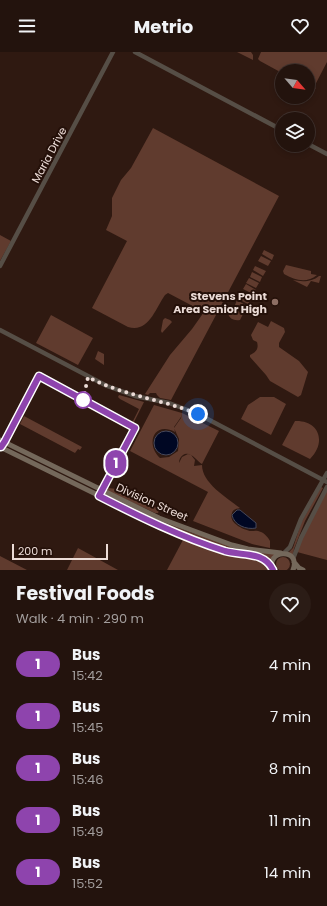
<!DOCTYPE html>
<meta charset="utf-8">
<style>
:root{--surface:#23130d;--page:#2b1c16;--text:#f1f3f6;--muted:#a39e9d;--line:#40322e}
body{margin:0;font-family:Poppins,sans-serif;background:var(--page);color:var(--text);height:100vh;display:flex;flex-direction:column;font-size:15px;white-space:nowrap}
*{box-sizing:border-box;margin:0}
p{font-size:13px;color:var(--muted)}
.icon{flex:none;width:22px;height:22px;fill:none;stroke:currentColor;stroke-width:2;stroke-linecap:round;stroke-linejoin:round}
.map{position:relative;height:518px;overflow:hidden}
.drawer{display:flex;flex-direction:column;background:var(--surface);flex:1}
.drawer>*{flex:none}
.badge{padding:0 8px;border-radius:13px;font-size:14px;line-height:26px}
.needle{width:26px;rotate:118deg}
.tools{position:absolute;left:275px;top:12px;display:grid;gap:8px}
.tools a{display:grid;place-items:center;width:40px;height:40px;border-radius:50%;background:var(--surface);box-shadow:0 2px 6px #0003,0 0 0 1px var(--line);font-size:20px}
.scale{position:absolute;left:12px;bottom:10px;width:96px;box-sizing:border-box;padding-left:4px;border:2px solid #ebdbd6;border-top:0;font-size:11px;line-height:14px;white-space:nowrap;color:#ebdbd6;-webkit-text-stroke:3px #241009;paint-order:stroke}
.you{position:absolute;width:20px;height:20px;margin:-10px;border:3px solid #fff;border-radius:50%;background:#1a73e8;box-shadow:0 0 0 6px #1a73e833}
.map>.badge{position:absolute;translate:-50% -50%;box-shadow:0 0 0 2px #fff}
.round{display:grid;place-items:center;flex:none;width:42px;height:42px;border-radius:21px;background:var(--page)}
.overview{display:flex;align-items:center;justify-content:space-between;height:68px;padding:0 16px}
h1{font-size:19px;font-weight:700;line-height:30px}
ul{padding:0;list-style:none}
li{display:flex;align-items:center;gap:12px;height:52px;padding:0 16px}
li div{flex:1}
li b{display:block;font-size:15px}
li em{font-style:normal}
li .badge{min-width:44px;font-weight:700;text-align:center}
header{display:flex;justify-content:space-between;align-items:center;height:52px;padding:0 16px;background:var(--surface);font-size:18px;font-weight:700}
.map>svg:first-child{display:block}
.green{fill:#603b2e}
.water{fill:#000723;stroke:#464759}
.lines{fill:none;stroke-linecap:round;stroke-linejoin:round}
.tertiary{stroke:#564e46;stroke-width:4.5}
.secondary{stroke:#74685b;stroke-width:5}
.line-casing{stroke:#fff;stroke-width:9}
.line{stroke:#8e44ad;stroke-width:6}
.walk{stroke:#ebdbd6;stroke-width:4;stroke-dasharray:0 7.2}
.education-dot{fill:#8d6e63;stroke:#241009;stroke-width:1.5}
.stop-dot{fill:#fff;stroke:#8e44ad;stroke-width:2}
.labels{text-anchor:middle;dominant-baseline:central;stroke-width:4;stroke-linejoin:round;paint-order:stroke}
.street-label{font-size:11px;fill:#ebdbd6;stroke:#241009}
.poi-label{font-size:11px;font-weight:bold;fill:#ebdbd6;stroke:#241009;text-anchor:end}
</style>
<header><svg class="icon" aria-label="menu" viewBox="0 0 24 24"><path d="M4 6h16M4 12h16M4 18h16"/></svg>Metrio<svg class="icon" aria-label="heart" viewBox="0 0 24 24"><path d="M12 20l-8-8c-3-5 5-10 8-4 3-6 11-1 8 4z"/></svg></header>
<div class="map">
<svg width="327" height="518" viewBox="0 0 327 518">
<rect width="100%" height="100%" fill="#2f1911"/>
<path class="green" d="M237,0H251L253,3V8Z
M261,0H327V10L314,35L316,36L314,38L308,35V19H282V21L260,9L258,7Z
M153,76L279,144L171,348L160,346L157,343L156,341H150L148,343L145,342L170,303L192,277L204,260L168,241L165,243C155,257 149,281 128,275L92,256L127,189L106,178L112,164V146L121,128L131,116Z
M0,183L11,189L0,209Z
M264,198L274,203L272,208L262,202Z
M261,204L271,209L268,214L258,209Z
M286,213L311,219V222L317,223C306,232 295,228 284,222L283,219Z
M255,214L266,219L263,224L253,218Z
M252,220L262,225L260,230L250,225Z
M319,224H321L319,231L311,229L307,235L293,228C302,230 312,230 319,224Z
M249,226L259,231L256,236L246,231Z
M246,232L256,238L253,242L243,237Z
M240,242L251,248L248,252L238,247Z
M237,248L247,254L245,258L235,253Z
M231,255L243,262L240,268C234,269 230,267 228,262Z
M51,263L93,286L78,313L36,291Z
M165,266L170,268L172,270L162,281L161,279L163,268Z
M271,269L284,276L285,280L279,291V295L299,309L308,320L301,343L298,345L270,329L266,323L250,305V303C256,300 259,297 257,290L253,288L251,283L258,270L268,275Z
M98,299L104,302V313L95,307Z
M119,343L144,350L133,372L129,371H132L139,357L120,347L118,345Z
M260,345H274L286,352L271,383L241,367L248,353Z
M154,353L182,361L181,365L174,375L175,380C154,369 145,392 160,406L169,405L178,399L179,387L174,376L181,366L182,361L219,379L202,412C197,409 190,398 183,403C180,405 179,408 179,411L182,405L188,402L191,403L195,408L194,414L202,413C202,431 226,445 240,456C236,457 233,457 232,461C228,471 244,478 251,479C254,479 257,478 261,480C264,481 268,485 270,489V496L252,492L193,469L208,440L130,399Z
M24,364L82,395L80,398L78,397L75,401L20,372Z
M295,369C319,368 327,390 310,407L282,393Z
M321,435L323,436L305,469L294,497L293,504L288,501L293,496L301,471Z
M108,436L117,437L160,457L158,461H155L108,439Z
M327,438V508L297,500L301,489Z
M108,444L155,466V467L152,468L111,448Z
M161,469L192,481L276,502L270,508C261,500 244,501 232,498C219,495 167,478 161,469Z
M184,486L225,500L261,507L268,513L269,518H167Z
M78,496L118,518H67Z
M0,504L27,518H0Z
M276 512a7 7 0 1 1 14 0a7 7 0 1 1-14 0Z"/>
<path class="water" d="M154 391a12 12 0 1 1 24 0a12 12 0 1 1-24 0Z
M237,458H240L256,471V476C246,478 234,473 232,463Z"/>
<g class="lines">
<path class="tertiary" d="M135,0L282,78
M308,92L327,102
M0,214L113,0
M0,278L107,334L135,344L169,351L198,362L327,430
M284,501L290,495L301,467L327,421
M293,507L301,486L327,435"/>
<path class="secondary" d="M0,388L159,466L232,493L248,497L281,501
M0,395L167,477L224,498L263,506L272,514
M294,510L299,516L303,518
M273,518C264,498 302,495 293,518"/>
</g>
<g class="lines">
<defs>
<path id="line" d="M0,395H1L5,389L39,324L135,376L99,444C140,465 181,485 225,499C243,504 264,499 273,518"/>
</defs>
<use href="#line" class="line-casing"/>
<use href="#line" class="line"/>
<path class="walk" d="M83,348L88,325C124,344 161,347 198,362"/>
</g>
<circle class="education-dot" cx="275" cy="250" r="4"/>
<circle class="stop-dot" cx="83" cy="348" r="8"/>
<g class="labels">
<g class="street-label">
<text transform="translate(49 103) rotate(-62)">Maria Drive</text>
<text transform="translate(152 450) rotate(24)">Division Street</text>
</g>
<g class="poi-label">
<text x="267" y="244">Stevens Point<tspan x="267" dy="13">Area Senior High</tspan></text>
</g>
</g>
</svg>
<div class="tools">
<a><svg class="needle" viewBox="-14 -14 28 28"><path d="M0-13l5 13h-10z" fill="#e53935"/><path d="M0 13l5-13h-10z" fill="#a39e9d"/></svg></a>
<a><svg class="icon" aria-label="layers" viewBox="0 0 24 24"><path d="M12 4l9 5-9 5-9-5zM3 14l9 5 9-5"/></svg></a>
</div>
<div class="scale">200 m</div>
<div class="you" style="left:198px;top:362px"></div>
<b class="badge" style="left:116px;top:411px;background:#8e44ad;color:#fff">1</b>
</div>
<section class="drawer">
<div class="overview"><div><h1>Festival Foods</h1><p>Walk · 4 min · 290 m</p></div><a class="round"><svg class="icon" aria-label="heart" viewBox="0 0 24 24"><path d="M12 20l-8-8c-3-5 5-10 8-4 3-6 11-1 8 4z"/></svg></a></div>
<ul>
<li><span class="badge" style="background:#8e44ad;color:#fff">1</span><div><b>Bus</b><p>15:42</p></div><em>4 min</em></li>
<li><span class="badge" style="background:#8e44ad;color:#fff">1</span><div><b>Bus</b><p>15:45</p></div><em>7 min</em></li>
<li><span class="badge" style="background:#8e44ad;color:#fff">1</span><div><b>Bus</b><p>15:46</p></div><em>8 min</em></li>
<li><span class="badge" style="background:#8e44ad;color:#fff">1</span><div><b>Bus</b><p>15:49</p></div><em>11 min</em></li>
<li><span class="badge" style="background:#8e44ad;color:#fff">1</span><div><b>Bus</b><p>15:52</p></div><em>14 min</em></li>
</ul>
</section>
